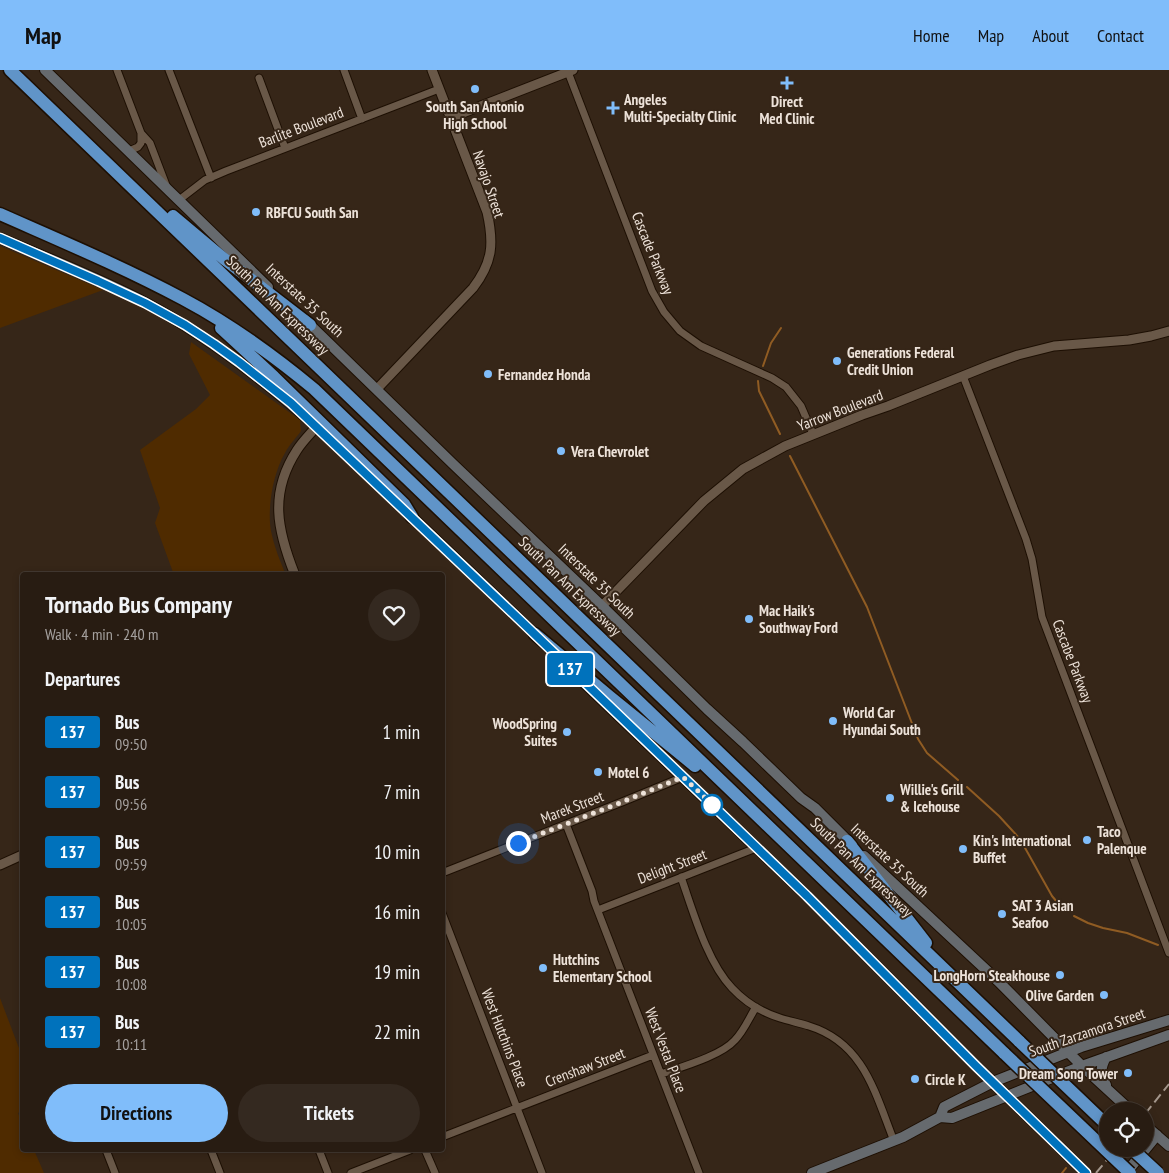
<!DOCTYPE html>
<meta charset="utf-8">
<style>
:root{--surface:#281c12;--page:#342920;--text:#f1f3f6;--muted:#a5a19f;--line:#443a32;--accent:#80bdfa}
body{margin:0;font-family:"PT Sans Narrow",sans-serif;background:var(--page);color:var(--text);height:100vh;display:flex;flex-direction:column;font-size:19px;white-space:nowrap}
*{box-sizing:border-box;margin:0}
p{font-size:16px;color:var(--muted)}
.icon{flex:none;width:28px;height:28px;fill:none;stroke:currentColor;stroke-width:2;stroke-linecap:round;stroke-linejoin:round}
.map{position:relative;flex:1;overflow:hidden}
.details{position:absolute;left:20px;top:502px;width:425px;height:580px;display:flex;flex-direction:column;background:var(--surface);border-radius:5px;box-shadow:0 2px 8px #0003,0 0 0 1px var(--line)}
.details>*{flex:none}
.badge{padding:0 10px;border-radius:4px;font-size:18px;line-height:32px}
.tools{position:absolute;left:1099px;top:1032px;display:grid;gap:10px}
.tools a{display:grid;place-items:center;width:55px;height:55px;border-radius:50%;background:var(--surface);box-shadow:0 2px 8px #0003,0 0 0 1px var(--line);font-size:25px}
.you{position:absolute;width:25px;height:25px;margin:-12px;border:4px solid #fff;border-radius:50%;background:#1a73e8;box-shadow:0 0 0 8px #1a73e833}
.map>.badge{position:absolute;translate:-50% -50%;box-shadow:0 0 0 2px #fff}
h2{padding:0 25px;font-size:19px;line-height:45px}
.round{display:grid;place-items:center;flex:none;width:52px;height:52px;border-radius:26px;background:var(--page)}
.summary{display:flex;align-items:center;justify-content:space-between;height:85px;padding:0 25px}
h1{font-size:24px;font-weight:600;line-height:38px}
.button{display:flex;gap:10px;margin-top:auto;padding:10px 25px}
.button a{flex:1;height:58px;border-radius:30px;background:var(--accent);color:#111;font-size:20px;font-weight:600;line-height:58px;text-align:center}
.button a+a{background:var(--page);color:var(--text)}
ul{padding:0;list-style:none}
li{display:flex;align-items:center;gap:15px;height:60px;padding:0 25px}
li div{flex:1}
li b{display:block;font-size:19px}
li em{font-style:normal}
li .badge{min-width:55px;font-weight:700;text-align:center}
header{display:flex;align-items:center;gap:30px;box-sizing:border-box;height:70px;padding:0 25px;background:var(--accent);color:#111}
header strong{font-size:24px}
nav{display:flex;gap:28px;margin-inline-start:auto;font-size:18px}
.map>svg:first-child{display:block}
.green{fill:#4f2b00}
.lines{fill:none;stroke-linecap:round;stroke-linejoin:round}
.stream{stroke:#905c23;stroke-width:2}
.minor-casing{stroke:#1d0f03;stroke-width:9}
.tertiary-casing{stroke:#1d0f03;stroke-width:11}
.secondary-casing{stroke:#1d0f03;stroke-width:12}
.motorway-casing{stroke:#1d0f03;stroke-width:15}
.minor{stroke:#695848;stroke-width:7}
.tertiary{stroke:#695848;stroke-width:9}
.secondary{stroke:#666a6e;stroke-width:10}
.motorway{stroke:#6094c8;stroke-width:12}
.rail{stroke:#a4978c;stroke-width:2;stroke-dasharray:10 5;stroke-linecap:butt}
.motorway-bridge-casing{stroke:#1d0f03;stroke-width:15;stroke-linecap:butt}
.motorway-bridge{stroke:#6094c8;stroke-width:12}
.line-casing{stroke:#fff;stroke-width:11}
.line{stroke:#0072bc;stroke-width:8}
.walk{stroke:#ede2d9;stroke-width:5;stroke-dasharray:0 9}
.poi-dot{fill:#80bdfa;stroke:#362618;stroke-width:2}
.stop-dot{fill:#fff;stroke:#0072bc;stroke-width:2.5}
.labels{text-anchor:middle;dominant-baseline:central;stroke-width:4;stroke-linejoin:round;paint-order:stroke}
.poi-label{font-size:15px;font-weight:bold;fill:#ede2d9;stroke:#362618;text-anchor:start}
.street-label{font-size:15px;fill:#ede2d9;stroke:#362618}
</style>
<header>
<strong>Map</strong>
<nav><a>Home</a><a>Map</a><a>About</a><a>Contact</a></nav>
</header>
<div class="map">
<svg width="1169" height="1103" viewBox="0 0 1169 1103">
<rect width="100%" height="100%" fill="#362618"/>
<path class="green" d="M0,176L103,220L0,258Z
M191,272L300,350L301,361C296,368 289,375 285,383C273,403 267,438 271,461C274,476 280,491 286,505H174L155,453L160,438L140,380L196,339L210,325L189,284Z
M0,928L22,986V1041L18,1043L22,1053V1080H34L44,1103H0Z"/>
<g class="lines">
<path class="stream" d="M763,296L771,273L781,258
M758,311L759,321L780,364
M790,386L867,537L918,669L927,683L958,710
M967,717L999,746L1020,769L1052,826L1062,838
M1074,846L1088,853L1103,858L1127,863L1158,875
M1062,1103L1066,1098"/>
<defs>
<path id="minor" d="M117,0L141,63L150,73L166,115
M169,0L211,108
M344,0L362,49
M568,2L652,221L664,242L680,261L701,276L772,308L786,317L801,336L813,364
M259,8L285,78
M129,81L138,77L141,73V63
M179,130L205,110L226,101L439,19
M963,306L1026,469L1032,489L1042,547L1169,883
M566,754L592,821L594,831L699,1103
M442,803L622,732L683,707
M681,807C693,841 707,892 732,918C745,932 761,942 780,948C789,951 800,953 809,956C864,973 875,1023 894,1071
M598,840L756,778
M442,843L542,1103
M661,1004C681,997 721,986 735,970C744,961 749,948 756,937
M442,1067L653,985
M106,1080L115,1103
M211,1080L220,1103
M319,1080L328,1103
M425,1080L435,1103
M351,1103L410,1080"/>
<path id="tertiary" d="M450,48L573,0
M377,319L473,218C493,192 494,173 487,142L432,0
M295,505C277,460 269,423 297,380C302,372 310,364 317,356
M602,536L704,431L743,399L785,376L862,345L888,336L990,295L1018,285L1054,276L1129,270L1151,266L1169,261
M0,795L22,785"/>
<path id="secondary" d="M45,0L268,217
M0,168C49,189 99,208 146,233C208,266 263,309 316,356
M305,250L453,394L602,536L707,639L743,672L801,728L815,738L852,775
M408,443L540,569
M579,608L807,826L976,996L1086,1103
M864,786L998,911L1082,996L1131,1041
M1106,1015C1100,1005 1100,998 1106,987
M940,1047L952,1048L1082,996L1169,965
M1145,1055L1169,1076
M812,1103L903,1067L940,1047L944,1037L993,1012L1081,977L1169,950
M1126,1103L1157,1065"/>
<path id="motorway" d="M10,0L1020,972
M0,144C61,171 123,197 183,229C230,254 273,285 314,319L1005,984
M173,146L223,188L310,255
M221,258L274,307L404,434L412,447
M535,564L609,626L695,696
M847,771L926,873"/>
</defs>
<use href="#minor" class="minor-casing"/>
<use href="#tertiary" class="tertiary-casing"/>
<use href="#secondary" class="secondary-casing"/>
<use href="#motorway" class="motorway-casing"/>
<use href="#minor" class="minor"/>
<use href="#tertiary" class="tertiary"/>
<use href="#secondary" class="secondary"/>
<use href="#motorway" class="motorway"/>
<path class="rail" d="M1145,1044L1169,1014
M1096,1103L1116,1079"/>
<defs>
<path id="motorway-bridge" d="M1020,972L1108,1056
M1005,984L1130,1103
M1132,1079L1158,1103"/>
</defs>
<use href="#motorway-bridge" class="motorway-bridge-casing"/>
<use href="#motorway-bridge" class="motorway-bridge"/>
</g>
<g class="lines">
<defs>
<path id="line" d="M0,168L98,211L145,233L185,255L214,274L239,292L291,333L523,553L807,826L976,996L1086,1103"/>
</defs>
<use href="#line" class="line-casing"/>
<use href="#line" class="line"/>
<path class="walk" d="M518,773L622,732L683,707L714,736L712,735"/>
</g>
<g class="poi-dot">
<path d="M784.5 5.5h5v5h5v5h-5v5h-5v-5h-5v-5h5z"/>
<circle cx="475" cy="19" r="5"/>
<path d="M610.5 30.5h5v5h5v5h-5v5h-5v-5h-5v-5h5z"/>
<circle cx="256" cy="142" r="5"/>
<circle cx="837" cy="291" r="5"/>
<circle cx="488" cy="304" r="5"/>
<circle cx="561" cy="381" r="5"/>
<circle cx="749" cy="549" r="5"/>
<circle cx="833" cy="651" r="5"/>
<circle cx="567" cy="662" r="5"/>
<circle cx="598" cy="702" r="5"/>
<circle cx="890" cy="728" r="5"/>
<circle cx="1087" cy="770" r="5"/>
<circle cx="963" cy="779" r="5"/>
<circle cx="1002" cy="844" r="5"/>
<circle cx="543" cy="898" r="5"/>
<circle cx="1060" cy="905" r="5"/>
<circle cx="1104" cy="925" r="5"/>
<circle cx="1128" cy="1003" r="5"/>
<circle cx="915" cy="1009" r="5"/>
</g>
<circle class="stop-dot" cx="712" cy="735" r="10"/>
<g class="labels">
<g class="poi-label">
<text x="624" y="29">Angeles<tspan x="624" dy="17">Multi-Specialty Clinic</tspan></text>
<text x="787" y="31" text-anchor="middle">Direct<tspan x="787" dy="17">Med Clinic</tspan></text>
<text x="475" y="36" text-anchor="middle">South San Antonio<tspan x="475" dy="17">High School</tspan></text>
<text x="266" y="142">RBFCU South San</text>
<text x="847" y="282">Generations Federal<tspan x="847" dy="17">Credit Union</tspan></text>
<text x="498" y="304">Fernandez Honda</text>
<text x="571" y="381">Vera Chevrolet</text>
<text x="759" y="540">Mac Haik's<tspan x="759" dy="17">Southway Ford</tspan></text>
<text x="843" y="642">World Car<tspan x="843" dy="17">Hyundai South</tspan></text>
<text x="557" y="653" text-anchor="end">WoodSpring<tspan x="557" dy="17">Suites</tspan></text>
<text x="608" y="702">Motel 6</text>
<text x="900" y="719">Willie's Grill<tspan x="900" dy="17">&amp; Icehouse</tspan></text>
<text x="1097" y="761">Taco<tspan x="1097" dy="17">Palenque</tspan></text>
<text x="973" y="770">Kin's International<tspan x="973" dy="17">Buffet</tspan></text>
<text x="1012" y="835">SAT 3 Asian<tspan x="1012" dy="17">Seafoo</tspan></text>
<text x="553" y="889">Hutchins<tspan x="553" dy="17">Elementary School</tspan></text>
<text x="1050" y="905" text-anchor="end">LongHorn Steakhouse</text>
<text x="1094" y="925" text-anchor="end">Olive Garden</text>
<text x="1118" y="1003" text-anchor="end">Dream Song Tower</text>
<text x="925" y="1009">Circle K</text>
</g>
<g class="street-label">
<text transform="translate(301 57) rotate(-21)">Barlite Boulevard</text>
<text transform="translate(489 114) rotate(71)">Navajo Street</text>
<text transform="translate(653 183) rotate(68)">Cascade Parkway</text>
<text transform="translate(305 230) rotate(43)">Interstate 35 South</text>
<text transform="translate(278 235) rotate(44)">South Pan Am Expressway</text>
<text transform="translate(840 340) rotate(-21)">Yarrow Boulevard</text>
<text transform="translate(597 511) rotate(44)">Interstate 35 South</text>
<text transform="translate(570 516) rotate(44)">South Pan Am Expressway</text>
<text transform="translate(1073 591) rotate(69)">Cascabe Parkway</text>
<text transform="translate(572 737) rotate(-21)">Marek Street</text>
<text transform="translate(890 790) rotate(43)">Interstate 35 South</text>
<text transform="translate(672 796) rotate(-21)">Delight Street</text>
<text transform="translate(862 797) rotate(44)">South Pan Am Expressway</text>
<text transform="translate(1087 962) rotate(-19)">South Zarzamora Street</text>
<text transform="translate(505 968) rotate(69)">West Hutchins Place</text>
<text transform="translate(666 980) rotate(69)">West Vestal Place</text>
<text transform="translate(585 997) rotate(-21)">Crenshaw Street</text>
</g>
</g>
</svg>
<div class="tools">
<a><svg class="icon" aria-label="locate" viewBox="0 0 24 24"><circle cx="12" cy="12" r="6"/><path d="M12 2v4M12 18v4M2 12h4M18 12h4"/></svg></a>
</div>
<div class="you" style="left:518px;top:773px"></div>
<b class="badge" style="left:570px;top:599px;background:#0072bc;color:#fff">137</b>
<section class="details">
<div class="summary"><div><h1>Tornado Bus Company</h1><p>Walk · 4 min · 240 m</p></div><a class="round"><svg class="icon" aria-label="heart" viewBox="0 0 24 24"><path d="M12 20l-8-8c-3-5 5-10 8-4 3-6 11-1 8 4z"/></svg></a></div>
<h2>Departures</h2>
<ul>
<li><span class="badge" style="background:#0072bc;color:#fff">137</span><div><b>Bus</b><p>09:50</p></div><em>1 min</em></li>
<li><span class="badge" style="background:#0072bc;color:#fff">137</span><div><b>Bus</b><p>09:56</p></div><em>7 min</em></li>
<li><span class="badge" style="background:#0072bc;color:#fff">137</span><div><b>Bus</b><p>09:59</p></div><em>10 min</em></li>
<li><span class="badge" style="background:#0072bc;color:#fff">137</span><div><b>Bus</b><p>10:05</p></div><em>16 min</em></li>
<li><span class="badge" style="background:#0072bc;color:#fff">137</span><div><b>Bus</b><p>10:08</p></div><em>19 min</em></li>
<li><span class="badge" style="background:#0072bc;color:#fff">137</span><div><b>Bus</b><p>10:11</p></div><em>22 min</em></li>
</ul>
<div class="button"><a>Directions</a><a>Tickets</a></div>
</section>
</div>
